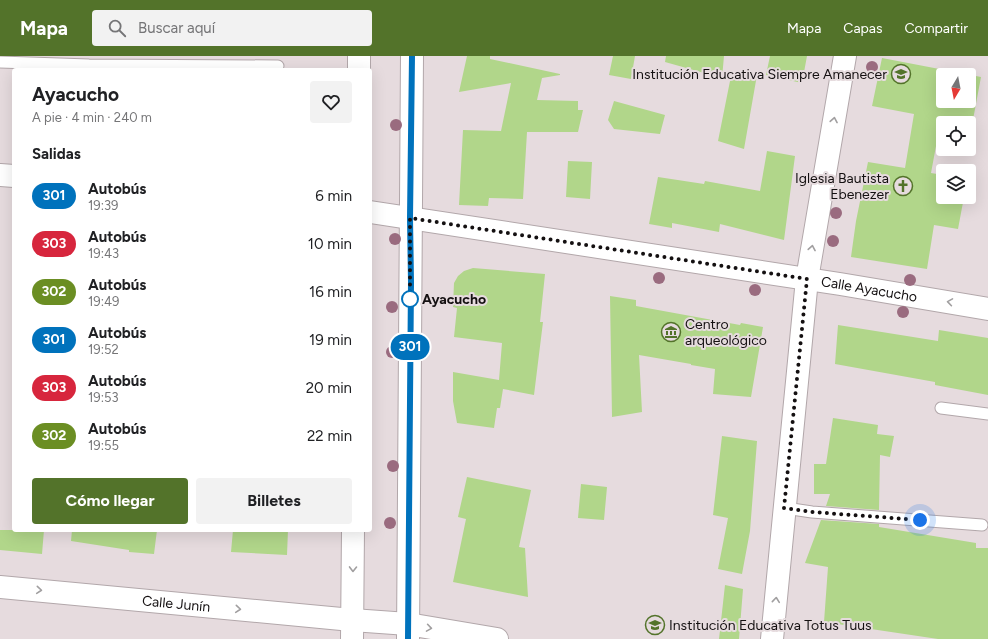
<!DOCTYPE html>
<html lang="es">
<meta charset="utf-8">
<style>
:root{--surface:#fff;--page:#f2f2f2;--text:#202124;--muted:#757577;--accent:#53732a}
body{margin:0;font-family:Figtree,sans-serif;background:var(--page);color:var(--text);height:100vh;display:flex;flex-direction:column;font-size:15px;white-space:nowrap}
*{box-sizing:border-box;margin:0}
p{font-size:13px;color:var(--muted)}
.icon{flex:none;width:22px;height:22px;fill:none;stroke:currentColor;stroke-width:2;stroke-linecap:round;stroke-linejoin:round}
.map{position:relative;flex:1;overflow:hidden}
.side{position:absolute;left:12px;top:12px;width:360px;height:464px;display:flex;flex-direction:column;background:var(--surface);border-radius:4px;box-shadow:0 4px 16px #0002}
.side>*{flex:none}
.badge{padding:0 8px;border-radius:13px;font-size:14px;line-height:26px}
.needle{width:26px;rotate:190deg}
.controls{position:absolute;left:936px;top:12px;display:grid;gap:8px}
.controls a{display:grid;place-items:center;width:40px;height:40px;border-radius:4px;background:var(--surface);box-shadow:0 4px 16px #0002;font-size:20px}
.you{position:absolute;width:20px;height:20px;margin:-10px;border:3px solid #fff;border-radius:50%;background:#1a73e8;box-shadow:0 0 0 6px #1a73e833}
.map>.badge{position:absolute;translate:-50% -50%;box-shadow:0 0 0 2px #fff}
h2{padding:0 20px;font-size:15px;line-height:36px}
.round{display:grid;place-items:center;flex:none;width:42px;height:42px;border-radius:4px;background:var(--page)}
.head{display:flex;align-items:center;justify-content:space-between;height:68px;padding:0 20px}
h1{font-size:19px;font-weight:700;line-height:30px}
.action{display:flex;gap:8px;margin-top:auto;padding:8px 20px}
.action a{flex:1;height:46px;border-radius:4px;background:var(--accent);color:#fff;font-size:16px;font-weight:700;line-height:46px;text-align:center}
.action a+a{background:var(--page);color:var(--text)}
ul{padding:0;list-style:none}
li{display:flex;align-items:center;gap:12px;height:48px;padding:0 20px}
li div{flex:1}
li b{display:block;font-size:15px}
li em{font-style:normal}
li .badge{min-width:44px;font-weight:700;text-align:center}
header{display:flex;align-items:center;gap:24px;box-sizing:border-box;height:56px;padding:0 20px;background:var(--accent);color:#fff}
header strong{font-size:19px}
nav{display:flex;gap:22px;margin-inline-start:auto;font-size:14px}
.search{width:280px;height:36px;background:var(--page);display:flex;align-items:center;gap:10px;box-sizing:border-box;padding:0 14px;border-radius:4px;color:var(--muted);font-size:15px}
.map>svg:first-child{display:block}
.building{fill:#b1d68a;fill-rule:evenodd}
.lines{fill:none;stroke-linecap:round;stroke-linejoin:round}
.lane-casing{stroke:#b2a7aa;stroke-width:13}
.street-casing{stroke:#b2a7aa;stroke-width:24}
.secondary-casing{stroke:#b2a7aa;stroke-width:24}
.lane{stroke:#fff;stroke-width:11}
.street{stroke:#fff;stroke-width:22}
.secondary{stroke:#fff;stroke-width:22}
.tree{fill:#9a6b7f}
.oneway{stroke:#a19fa0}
.line-casing{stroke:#fff;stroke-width:9}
.line{stroke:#0072bc;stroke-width:6}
.walk{stroke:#141011;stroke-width:4;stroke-dasharray:0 7.2}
.stop-dot{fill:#fff;stroke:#0072bc;stroke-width:2}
.labels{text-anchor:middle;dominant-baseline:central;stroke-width:4;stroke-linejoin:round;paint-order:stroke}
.poi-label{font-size:14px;fill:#141011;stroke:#e6dbde;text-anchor:end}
.street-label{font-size:14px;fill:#141011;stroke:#e6dbde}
.stop-label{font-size:14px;font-weight:bold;fill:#141011;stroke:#e6dbde;text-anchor:start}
</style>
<header>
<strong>Mapa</strong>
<div class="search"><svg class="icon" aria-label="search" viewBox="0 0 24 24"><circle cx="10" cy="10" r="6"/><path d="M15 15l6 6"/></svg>Buscar aquí</div>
<nav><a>Mapa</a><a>Capas</a><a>Compartir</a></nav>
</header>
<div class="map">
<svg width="988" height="583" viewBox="0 0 988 583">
<rect width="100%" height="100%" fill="#e6dbde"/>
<path class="building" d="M467,0H490V3L560,18V19L542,22L537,44L578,45V54H583L578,76H527L523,143L489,142L488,150L459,149L463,74L501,75L511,27L459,36Z
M613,0H635L631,23L609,19Z
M666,0H724L722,22L665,6Z
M770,0H807L802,27L766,19Z
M882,2L981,21L972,69H969V67H960L941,63L931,117L943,119V141H964L958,173L934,169L927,213L851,201L856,165L868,106L905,112L914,58L872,50ZM943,19H969V45H943Z
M757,19L744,93L718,85L731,20Z
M614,45L665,59L660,78L614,73L608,64Z
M767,95L795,100L784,184L720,168L719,176L672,167V172L649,168L658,121L704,128L705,125L760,135Z
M568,105L592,106L590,143L566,141Z
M473,212L545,218L540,266H543L534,339L503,333L500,352H497L494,372L457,367L453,345V316L499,324L502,287L454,281L457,252L453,251L454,227L458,220L464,215Z
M610,240L636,244V250L740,269L741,267L763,271L751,341L713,338L715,313L691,309V308L639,299L642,356L612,361Z
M838,269L938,285L939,274L988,282V339L935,329V326L835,308Z
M833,362L878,369L877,378L894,380L890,401L880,399L879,454L826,450L830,438H814V408H826Z
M722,380L757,385L750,475L742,518L718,513L728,462L713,459Z
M467,421L531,434L519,491L525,492L528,541L453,526L466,463L458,461Z
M581,428L607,431L604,464L578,462Z
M821,464L879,468V471L976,487V492H988V583H938L824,566L828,511L805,507Z
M0,474H44L42,498L0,494Z
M72,474H157L154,498L129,496V494L71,485Z
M233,474H288L287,499L231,496Z
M725,529L743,533L739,583H719Z"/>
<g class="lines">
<defs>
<path id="lane" d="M0,6L89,9L278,10
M941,352L988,358
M785,452L812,456L982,469"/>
<g id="street">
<path d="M0,119L14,120"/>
<path id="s1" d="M370,156L840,228L988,253"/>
<path id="s2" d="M0,531L352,564L408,568L497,583"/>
<path d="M772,583L807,223L845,0"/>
</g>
<path id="secondary" d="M359,14V0
M352,583L353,474
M408,583L412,0"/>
</defs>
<use href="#lane" class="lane-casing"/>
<use href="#street" class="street-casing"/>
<use href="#secondary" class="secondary-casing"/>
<use href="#lane" class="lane"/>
<use href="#street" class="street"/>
<use href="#secondary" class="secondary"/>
</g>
<g class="tree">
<circle cx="872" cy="11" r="6"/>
<circle cx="396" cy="69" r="6"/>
<circle cx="836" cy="157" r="6"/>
<circle cx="395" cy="183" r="6"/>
<circle cx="833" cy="185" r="6"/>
<circle cx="659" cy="222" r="6"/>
<circle cx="910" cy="224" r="6"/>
<circle cx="755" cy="234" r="6"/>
<circle cx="392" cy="251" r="6"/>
<circle cx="903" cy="256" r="6"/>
<circle cx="392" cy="296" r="6"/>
<circle cx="393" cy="410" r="6"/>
<circle cx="390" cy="467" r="6"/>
</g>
<defs><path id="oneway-chevron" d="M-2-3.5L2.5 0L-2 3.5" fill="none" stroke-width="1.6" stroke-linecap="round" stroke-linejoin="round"/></defs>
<g class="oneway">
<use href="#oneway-chevron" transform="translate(834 64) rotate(-80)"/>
<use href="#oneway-chevron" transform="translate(812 192) rotate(-80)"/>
<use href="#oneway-chevron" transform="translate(950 246) rotate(-171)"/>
<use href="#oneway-chevron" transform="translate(353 513) rotate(91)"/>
<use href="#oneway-chevron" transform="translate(39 534) rotate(5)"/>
<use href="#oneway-chevron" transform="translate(776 544) rotate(-84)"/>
<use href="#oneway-chevron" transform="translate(238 553) rotate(5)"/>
<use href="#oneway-chevron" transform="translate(429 572) rotate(9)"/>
</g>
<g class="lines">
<defs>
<path id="line" d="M408,583L411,226L410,162L412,0"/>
</defs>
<use href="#line" class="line-casing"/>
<use href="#line" class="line"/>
<path class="walk" d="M410,243V162L807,223L784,452L812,456L920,464"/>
</g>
<defs>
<symbol id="school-ring" viewBox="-11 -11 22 22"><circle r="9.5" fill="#e6dbde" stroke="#53732a" stroke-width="1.5"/><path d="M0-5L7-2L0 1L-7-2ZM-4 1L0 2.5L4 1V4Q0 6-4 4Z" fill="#53732a"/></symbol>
<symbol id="church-ring" viewBox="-11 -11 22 22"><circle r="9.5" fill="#e6dbde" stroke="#53732a" stroke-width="1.5"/><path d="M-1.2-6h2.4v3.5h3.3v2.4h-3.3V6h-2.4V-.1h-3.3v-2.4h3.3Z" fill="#53732a"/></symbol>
<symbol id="museum-ring" viewBox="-11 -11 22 22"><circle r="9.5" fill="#e6dbde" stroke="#53732a" stroke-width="1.5"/><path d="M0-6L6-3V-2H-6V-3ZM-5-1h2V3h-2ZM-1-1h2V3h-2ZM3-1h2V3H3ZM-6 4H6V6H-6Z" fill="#53732a"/></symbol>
</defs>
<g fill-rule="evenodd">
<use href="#school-ring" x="890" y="7" width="22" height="22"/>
<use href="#church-ring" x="892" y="119" width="22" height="22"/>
<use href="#museum-ring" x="660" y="265" width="22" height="22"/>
<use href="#school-ring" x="644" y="558" width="22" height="22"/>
</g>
<circle class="stop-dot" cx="410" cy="243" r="8"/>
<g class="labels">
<g class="poi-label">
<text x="887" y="18">Institución Educativa Siempre Amanecer</text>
<text x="889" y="122">Iglesia Bautista<tspan x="889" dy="16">Ebenezer</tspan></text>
<text x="685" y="268" text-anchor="start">Centro<tspan x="685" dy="16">arqueológico</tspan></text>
<text x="669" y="569" text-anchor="start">Institución Educativa Totus Tuus</text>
</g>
<g class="street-label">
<text stroke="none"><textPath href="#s1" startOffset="505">Calle Ayacucho</textPath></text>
<text stroke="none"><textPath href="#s2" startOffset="177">Calle Junín</textPath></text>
</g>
<g class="stop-label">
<text x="422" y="243">Ayacucho</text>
</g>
</g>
</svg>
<div class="controls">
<a><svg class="needle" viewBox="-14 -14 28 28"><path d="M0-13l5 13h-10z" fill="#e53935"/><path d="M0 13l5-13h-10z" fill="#757577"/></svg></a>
<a><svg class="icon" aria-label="locate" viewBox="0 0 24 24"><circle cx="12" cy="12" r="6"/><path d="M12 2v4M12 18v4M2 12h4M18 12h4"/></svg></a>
<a><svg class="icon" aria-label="layers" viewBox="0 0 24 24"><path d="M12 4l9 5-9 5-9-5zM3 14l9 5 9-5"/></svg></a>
</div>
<div class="you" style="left:920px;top:464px"></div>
<b class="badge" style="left:410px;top:291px;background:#0072bc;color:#fff">301</b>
<section class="side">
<div class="head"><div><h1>Ayacucho</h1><p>A pie · 4 min · 240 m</p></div><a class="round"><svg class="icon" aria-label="heart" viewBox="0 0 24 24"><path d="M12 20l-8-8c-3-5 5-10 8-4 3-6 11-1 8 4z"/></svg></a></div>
<h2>Salidas</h2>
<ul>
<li><span class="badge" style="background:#0072bc;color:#fff">301</span><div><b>Autobús</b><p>19:39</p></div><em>6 min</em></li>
<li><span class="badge" style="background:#d7263d;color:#fff">303</span><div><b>Autobús</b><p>19:43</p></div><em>10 min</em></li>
<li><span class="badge" style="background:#6b8e23;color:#fff">302</span><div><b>Autobús</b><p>19:49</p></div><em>16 min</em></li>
<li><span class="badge" style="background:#0072bc;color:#fff">301</span><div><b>Autobús</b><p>19:52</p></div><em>19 min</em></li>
<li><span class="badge" style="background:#d7263d;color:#fff">303</span><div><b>Autobús</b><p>19:53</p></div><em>20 min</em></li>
<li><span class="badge" style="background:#6b8e23;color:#fff">302</span><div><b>Autobús</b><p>19:55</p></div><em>22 min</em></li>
</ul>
<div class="action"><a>Cómo llegar</a><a>Billetes</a></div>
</section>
</div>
